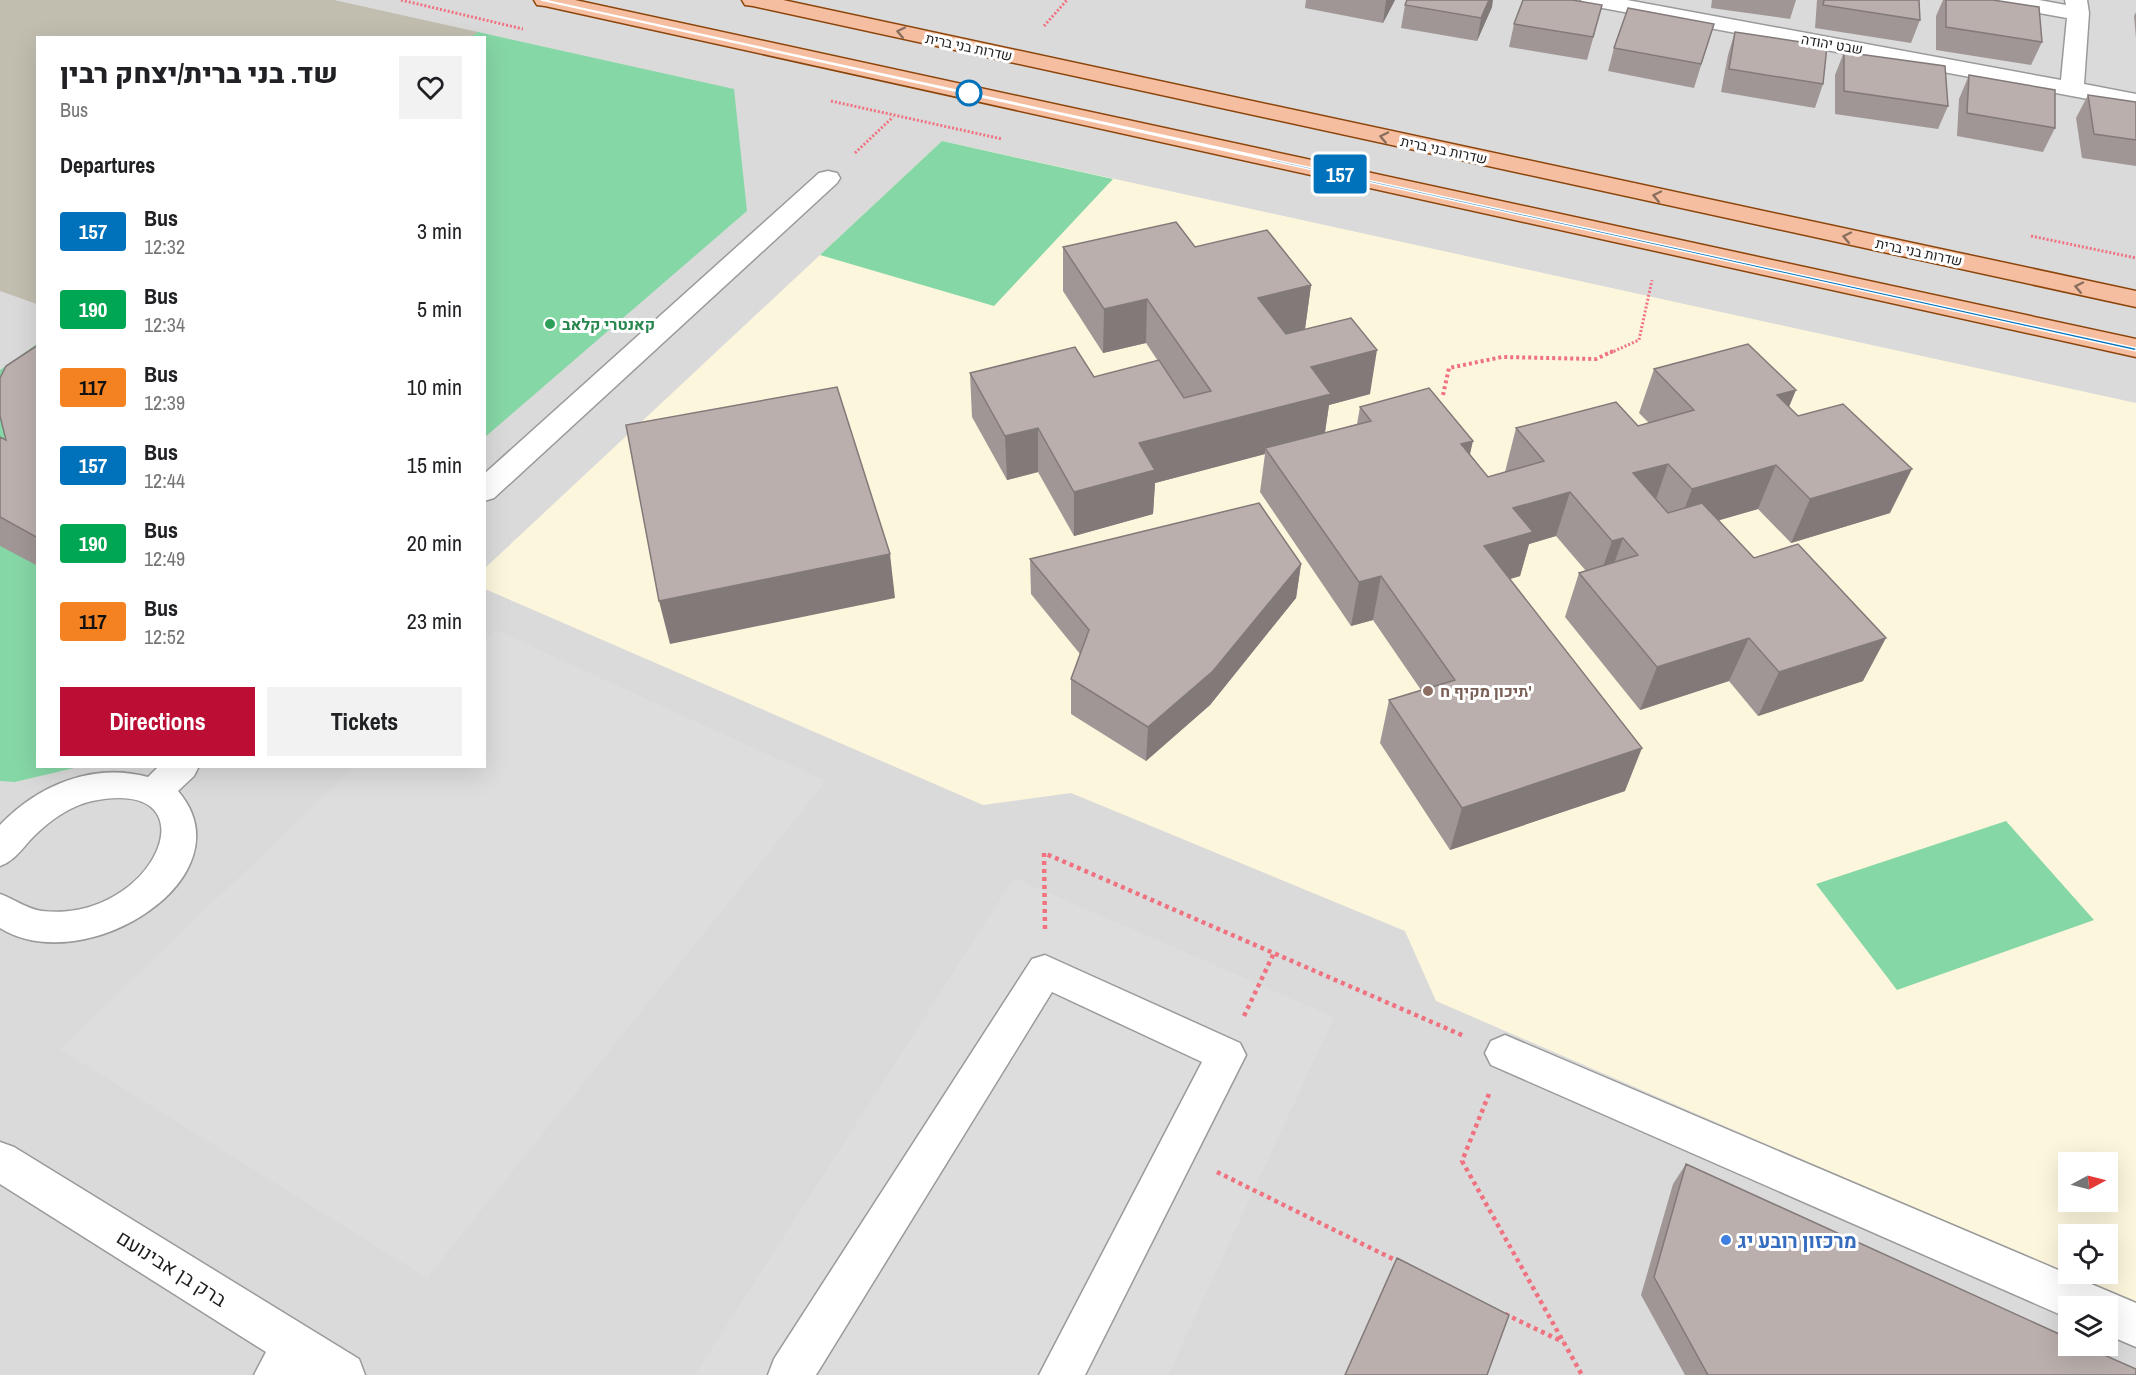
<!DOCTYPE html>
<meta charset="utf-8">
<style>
:root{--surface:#fff;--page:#f2f2f2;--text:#202124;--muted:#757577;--accent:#bc0e34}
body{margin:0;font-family:"Archivo Narrow",Heebo,sans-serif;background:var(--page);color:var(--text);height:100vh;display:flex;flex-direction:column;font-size:22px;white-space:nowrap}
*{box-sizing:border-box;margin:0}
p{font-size:20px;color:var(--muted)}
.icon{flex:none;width:33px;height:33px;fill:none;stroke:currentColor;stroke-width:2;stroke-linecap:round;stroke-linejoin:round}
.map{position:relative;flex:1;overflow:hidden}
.side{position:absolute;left:36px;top:36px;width:450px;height:732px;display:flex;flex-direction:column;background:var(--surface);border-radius:0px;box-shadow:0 6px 24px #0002}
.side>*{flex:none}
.badge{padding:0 12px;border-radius:4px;font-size:21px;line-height:39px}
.needle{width:39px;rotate:83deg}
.tools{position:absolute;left:2058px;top:1152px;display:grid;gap:12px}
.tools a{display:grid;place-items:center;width:60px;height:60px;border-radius:0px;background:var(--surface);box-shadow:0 6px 24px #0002;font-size:30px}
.map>.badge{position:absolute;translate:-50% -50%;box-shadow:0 0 0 3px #fff}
h2{padding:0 24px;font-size:22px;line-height:54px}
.round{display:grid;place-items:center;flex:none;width:63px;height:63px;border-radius:0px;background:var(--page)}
.head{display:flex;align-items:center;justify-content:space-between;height:102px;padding:0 24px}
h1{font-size:28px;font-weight:800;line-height:45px}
.cta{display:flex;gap:12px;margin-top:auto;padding:12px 24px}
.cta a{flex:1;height:69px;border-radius:0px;background:var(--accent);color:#fff;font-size:24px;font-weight:800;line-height:69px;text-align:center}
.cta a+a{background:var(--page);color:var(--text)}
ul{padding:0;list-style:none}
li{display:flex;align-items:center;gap:18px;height:78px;padding:0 24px}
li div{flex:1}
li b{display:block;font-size:22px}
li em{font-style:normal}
li .badge{min-width:66px;font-weight:700;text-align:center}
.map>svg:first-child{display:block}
.residential{fill:#dbdada;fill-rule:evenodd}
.education{fill:#fcf6dd;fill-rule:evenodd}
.construction{fill:#c1bdaf}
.pitch{fill:#86d7a6}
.parking{fill:#ddd}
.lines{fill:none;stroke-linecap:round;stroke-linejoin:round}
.minor-casing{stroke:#9a9a9a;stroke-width:3}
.major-casing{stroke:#8b440a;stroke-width:3}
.path-far2{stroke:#f07280;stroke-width:3;stroke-dasharray:2 2;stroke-linecap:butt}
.path-far1{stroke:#f07280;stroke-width:4;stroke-dasharray:3 3;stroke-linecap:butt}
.path{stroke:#f07280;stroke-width:4.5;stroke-dasharray:4 4;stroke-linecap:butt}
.minor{fill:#fff;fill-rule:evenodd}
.major{fill:#f5bea0;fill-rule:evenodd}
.wall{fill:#a09695}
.shaded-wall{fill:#827a79}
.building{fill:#baafad;stroke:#827a79;stroke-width:1.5}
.oneway{stroke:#896e5e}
.line{fill:#0072bc;stroke:#fff;stroke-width:1.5}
.stop-dot{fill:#fff;stroke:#0072bc;stroke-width:3}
.leisure-dot{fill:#2e9e5b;stroke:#fff;stroke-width:2}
.education-dot{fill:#8d6e63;stroke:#fff;stroke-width:2}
.shop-dot{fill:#3f7fe0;stroke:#fff;stroke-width:2}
.labels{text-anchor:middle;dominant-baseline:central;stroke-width:6;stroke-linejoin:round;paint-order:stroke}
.far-street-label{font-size:14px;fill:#1d1d1d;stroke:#fff}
.leisure-label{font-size:16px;font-weight:bold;fill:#27864d;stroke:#fff;text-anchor:start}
.education-label{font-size:16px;font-weight:bold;fill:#785e54;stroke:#fff;text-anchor:start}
.near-shop-label{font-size:20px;font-weight:bold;fill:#366cbe;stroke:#fff;text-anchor:start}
.near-street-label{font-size:20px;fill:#1d1d1d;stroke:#fff}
</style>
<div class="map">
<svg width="2136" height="1375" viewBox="0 0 2136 1375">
<rect width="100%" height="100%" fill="#ede8e3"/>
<path class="residential" d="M0,0H2136V1375H0ZM38,38H484V766H38ZM2068,1162H2108V1202H2068ZM2068,1234H2108V1274H2068ZM2068,1306H2108V1346H2068Z"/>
<path class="education" d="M942,141L2136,403V1304L1436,1001L1405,931L1071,793L983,805L485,589V568ZM2068,1162H2108V1202H2068ZM2068,1234H2108V1274H2068Z"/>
<path class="construction" d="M0,0H334L478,32L471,38H38L37,304L0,291Z"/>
<path class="pitch" d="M478,32L734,89L747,211L485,437L484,38L471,37Z
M942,141L1113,179L994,306L820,255Z
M37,344L38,766L78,767L15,782L0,781V370Z
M2006,821L2094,920L1897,990L1816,884Z"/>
<path class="parking" d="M496,630L826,781L427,1278L60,1049L354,767L484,766L485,641Z
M1014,878L1334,1017L1168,1375H695Z"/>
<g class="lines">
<defs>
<path id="minor" d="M1581,0H1627L2061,80L2067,18L2000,6L1992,5L1989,0H2039L2066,5L2065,0H2087L2089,13L2084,84L2136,94V108L1592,6L1584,5Z
M828,171L837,173L840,178L837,183L494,498L484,501V474L819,173Z
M159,766H199L194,776L178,791C251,876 86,981 0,928V894C14,899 27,909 42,911C155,924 218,775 92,801C70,806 49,821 34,836C22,848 16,860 0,866V825C38,785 93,762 148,777Z
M1045,955L1240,1043L1246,1055L1085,1375H1039L1202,1062L1052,992L816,1375H768L774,1359L1032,959Z
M1505,1035L2136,1303V1347L2108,1335V1306H2068V1318L1491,1065L1485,1053L1491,1041Z
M0,1142L14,1147L359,1359L365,1375H254L266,1352L0,1184Z"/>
<path id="major" d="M534,0H575L2136,339V357L545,6L537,5Z
M742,0H783L2136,291V307L753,6L745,5Z"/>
</defs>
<use href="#minor" class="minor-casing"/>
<use href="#major" class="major-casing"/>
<path class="path-far2" d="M401,0L523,29
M1044,26L1067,0
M831,101L1002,139
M855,153L893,117
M2031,236L2136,258
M1610,353L1639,340L1652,280"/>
<path class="path-far1" d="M1443,395L1449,368L1502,357L1596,359L1613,351"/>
<path class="path" d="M1045,929L1044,853L1464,1036
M1244,1016L1274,953
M1489,1094L1462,1161L1582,1375
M1217,1172L1399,1262
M1505,1314L1563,1342"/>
<use href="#minor" class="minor"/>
<use href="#major" class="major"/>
</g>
<path class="wall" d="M1306,0H1395L1383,23L1305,8Z
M1712,0H1796L1790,19L1711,8Z
M1817,0H1919L1920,20L1911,43L1815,28Z
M1943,0H1993L2042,42L2031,65L1936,50V16Z
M1405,5L1492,7L1477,41L1401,28Z
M2136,12V38L2134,16Z
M1514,24L1596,28L1587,60L1509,47Z
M1714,24L1694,88L1608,71L1614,48Z
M1735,32L1823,84L1815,108L1721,92L1728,55Z
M1844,52L1948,106L1938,129L1835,114V75Z
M1969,75L2055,128L2043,152L1957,136L1959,99Z
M2088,95L2136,102V166L2082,158L2076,118Z
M1063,247H1195L1311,285L1305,329L1370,394L1329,405L1325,433L1357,424L1360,407L1470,454L1488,477L1505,472L1516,428L1638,426L1649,423L1639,413L1654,369L1789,407L1890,513L1791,543L1758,509L1719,520L1863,681L1758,716L1729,681L1640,710L1565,617L1579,573L1586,571L1556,536L1529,544L1520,576L1510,579L1625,791L1450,850L1380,743L1389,700L1421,690L1373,620L1351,626L1260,492L1265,454L1155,483L1153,514L1074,536L1038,472L1007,480L972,417L970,373L1094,377L1158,361L1146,343L1103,353L1063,291Z
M38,345V566L0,546V437L6,440Z
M1030,559L1301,564L1296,598L1210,705L1146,761L1071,714V679L1080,654L1031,594Z
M1686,1164L2136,1375H1685L1641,1295L1673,1184Z"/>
<path class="shaded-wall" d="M1386,0H1395L1383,23Z
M1489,0H1493L1492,7L1477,41L1481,18Z
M1311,285L1305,329L1254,342L1258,298Z
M1147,299L1146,343L1103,353L1104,309Z
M1377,350L1370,394L1329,405L1324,438L1265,448V454L1155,483L1153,514L1074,536V492L1139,443L1311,367Z
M1796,390L1778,434L1777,395Z
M1038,428V472L1007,480L1005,436Z
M1473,441L1463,485L1461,444Z
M1668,464L1653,508L1633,473Z
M1776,465L1758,509L1675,533L1692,489Z
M1912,469L1890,513L1791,543L1810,499Z
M1570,492L1556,536L1529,544L1520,576L1473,590L1484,546L1513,508Z
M1623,538L1608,581L1597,584L1612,541Z
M890,554L895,598L670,644L659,601Z
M1301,564L1296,598L1210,705L1146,761L1148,727Z
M1381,576L1373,620L1351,626L1359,582Z
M1749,638L1729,681L1640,710L1657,667Z
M1886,638L1863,681L1758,716L1779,672Z
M1642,748L1625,791L1450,850L1462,808Z"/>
<path class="building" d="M1407,0H1489L1481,18L1405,5Z
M1523,0H1572L1602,5L1593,37L1514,24Z
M1824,0H1919L1920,20L1823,5Z
M1946,0H1993L2039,7L2042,42L1946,27Z
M1628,8L1714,24L1701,64L1614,48Z
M1735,32L1827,46L1823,84L1729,69Z
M1844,52L1945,66L1948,106L1844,91Z
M1969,75L2055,90V128L1967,113Z
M2088,95L2136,102V140L2094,134Z
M1176,222L1195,247L1267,230L1311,285L1258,298L1286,334L1351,318L1377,350L1311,367L1331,394L1139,443L1155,470L1074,492L1038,428L1005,436L970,373L1075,347L1094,377L1159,360L1184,398L1211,391L1147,299L1104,309L1063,247Z
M1748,344L1796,390L1777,395L1798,416L1843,404L1912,469L1810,499L1776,465L1692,489L1668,464L1633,473L1668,513L1702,503L1754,558L1798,544L1886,638L1779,672L1749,638L1657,667L1579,573L1638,555L1623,538L1612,541L1570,492L1513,508L1533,532L1484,546L1642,748L1462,808L1389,700L1455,680L1381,576L1359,582L1265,448L1371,421L1360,407L1429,388L1473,441L1461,444L1488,477L1544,461L1516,428L1616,402L1638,426L1694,410L1654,369Z
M38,345V538L0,517V437L6,440L0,416V378L6,366Z
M837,387L890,554L659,601L626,425Z
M1259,503L1301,564L1213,671L1148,727L1071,679L1089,630L1030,559Z
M1686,1164L2068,1338V1346H2084L2136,1369V1375H1708L1654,1277Z
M1397,1258L1509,1315L1487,1375H1345Z"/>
<defs><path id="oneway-chevron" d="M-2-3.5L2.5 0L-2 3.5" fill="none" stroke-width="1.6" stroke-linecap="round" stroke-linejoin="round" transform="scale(1.5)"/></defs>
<g class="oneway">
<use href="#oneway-chevron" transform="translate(901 32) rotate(-168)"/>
<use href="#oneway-chevron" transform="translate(1384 137) rotate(-168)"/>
<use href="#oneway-chevron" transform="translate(1657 196) rotate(-168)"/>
<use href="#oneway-chevron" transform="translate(1847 237) rotate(-168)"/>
<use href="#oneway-chevron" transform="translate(2079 287) rotate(-168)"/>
</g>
<path class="line" d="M541,0H544L2136,348V351Z"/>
<circle class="stop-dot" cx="969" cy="93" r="12"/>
<circle class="leisure-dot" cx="550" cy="324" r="6"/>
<circle class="education-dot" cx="1428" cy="691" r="6"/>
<circle class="shop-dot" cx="1726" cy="1240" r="6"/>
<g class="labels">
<g class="far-street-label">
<text transform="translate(1832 44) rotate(10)">שבט יהודה</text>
<text transform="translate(969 47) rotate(12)">שדרות בני ברית</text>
<text transform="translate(1444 150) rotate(12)">שדרות בני ברית</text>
<text transform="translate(1919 252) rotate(12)">שדרות בני ברית</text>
</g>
<g class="leisure-label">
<text x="562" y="324">קאנטרי קלאב</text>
</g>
<g class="education-label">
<text x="1440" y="691">תיכון מקיף ח'</text>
</g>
<g class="near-shop-label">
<text x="1738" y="1240">מרכזון רובע יג</text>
</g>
<g class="near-street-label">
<text transform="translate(172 1268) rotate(32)">ברק בן אבינועם</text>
</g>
</g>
</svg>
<div class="tools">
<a><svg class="needle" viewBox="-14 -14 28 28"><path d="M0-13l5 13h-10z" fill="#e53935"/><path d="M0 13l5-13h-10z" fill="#757577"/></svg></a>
<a><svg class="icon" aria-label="locate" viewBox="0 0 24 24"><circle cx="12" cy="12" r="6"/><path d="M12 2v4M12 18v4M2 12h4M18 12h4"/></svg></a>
<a><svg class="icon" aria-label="layers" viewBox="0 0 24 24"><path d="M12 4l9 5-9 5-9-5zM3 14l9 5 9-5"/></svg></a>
</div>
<b class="badge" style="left:1340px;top:174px;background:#0072bc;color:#fff">157</b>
<section class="side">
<div class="head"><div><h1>שד. בני ברית/יצחק רבין</h1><p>Bus</p></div><a class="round"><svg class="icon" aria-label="heart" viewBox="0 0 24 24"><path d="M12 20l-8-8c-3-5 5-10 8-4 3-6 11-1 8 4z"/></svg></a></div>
<h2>Departures</h2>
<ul>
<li><span class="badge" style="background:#0072bc;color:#fff">157</span><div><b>Bus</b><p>12:32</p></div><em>3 min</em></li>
<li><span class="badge" style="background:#00a651;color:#fff">190</span><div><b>Bus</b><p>12:34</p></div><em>5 min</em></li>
<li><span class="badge" style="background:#f58220;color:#111">117</span><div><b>Bus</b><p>12:39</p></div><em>10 min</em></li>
<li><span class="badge" style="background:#0072bc;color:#fff">157</span><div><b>Bus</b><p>12:44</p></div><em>15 min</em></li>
<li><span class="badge" style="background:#00a651;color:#fff">190</span><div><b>Bus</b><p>12:49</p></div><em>20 min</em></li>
<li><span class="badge" style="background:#f58220;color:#111">117</span><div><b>Bus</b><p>12:52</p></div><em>23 min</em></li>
</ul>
<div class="cta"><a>Directions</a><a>Tickets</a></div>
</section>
</div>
